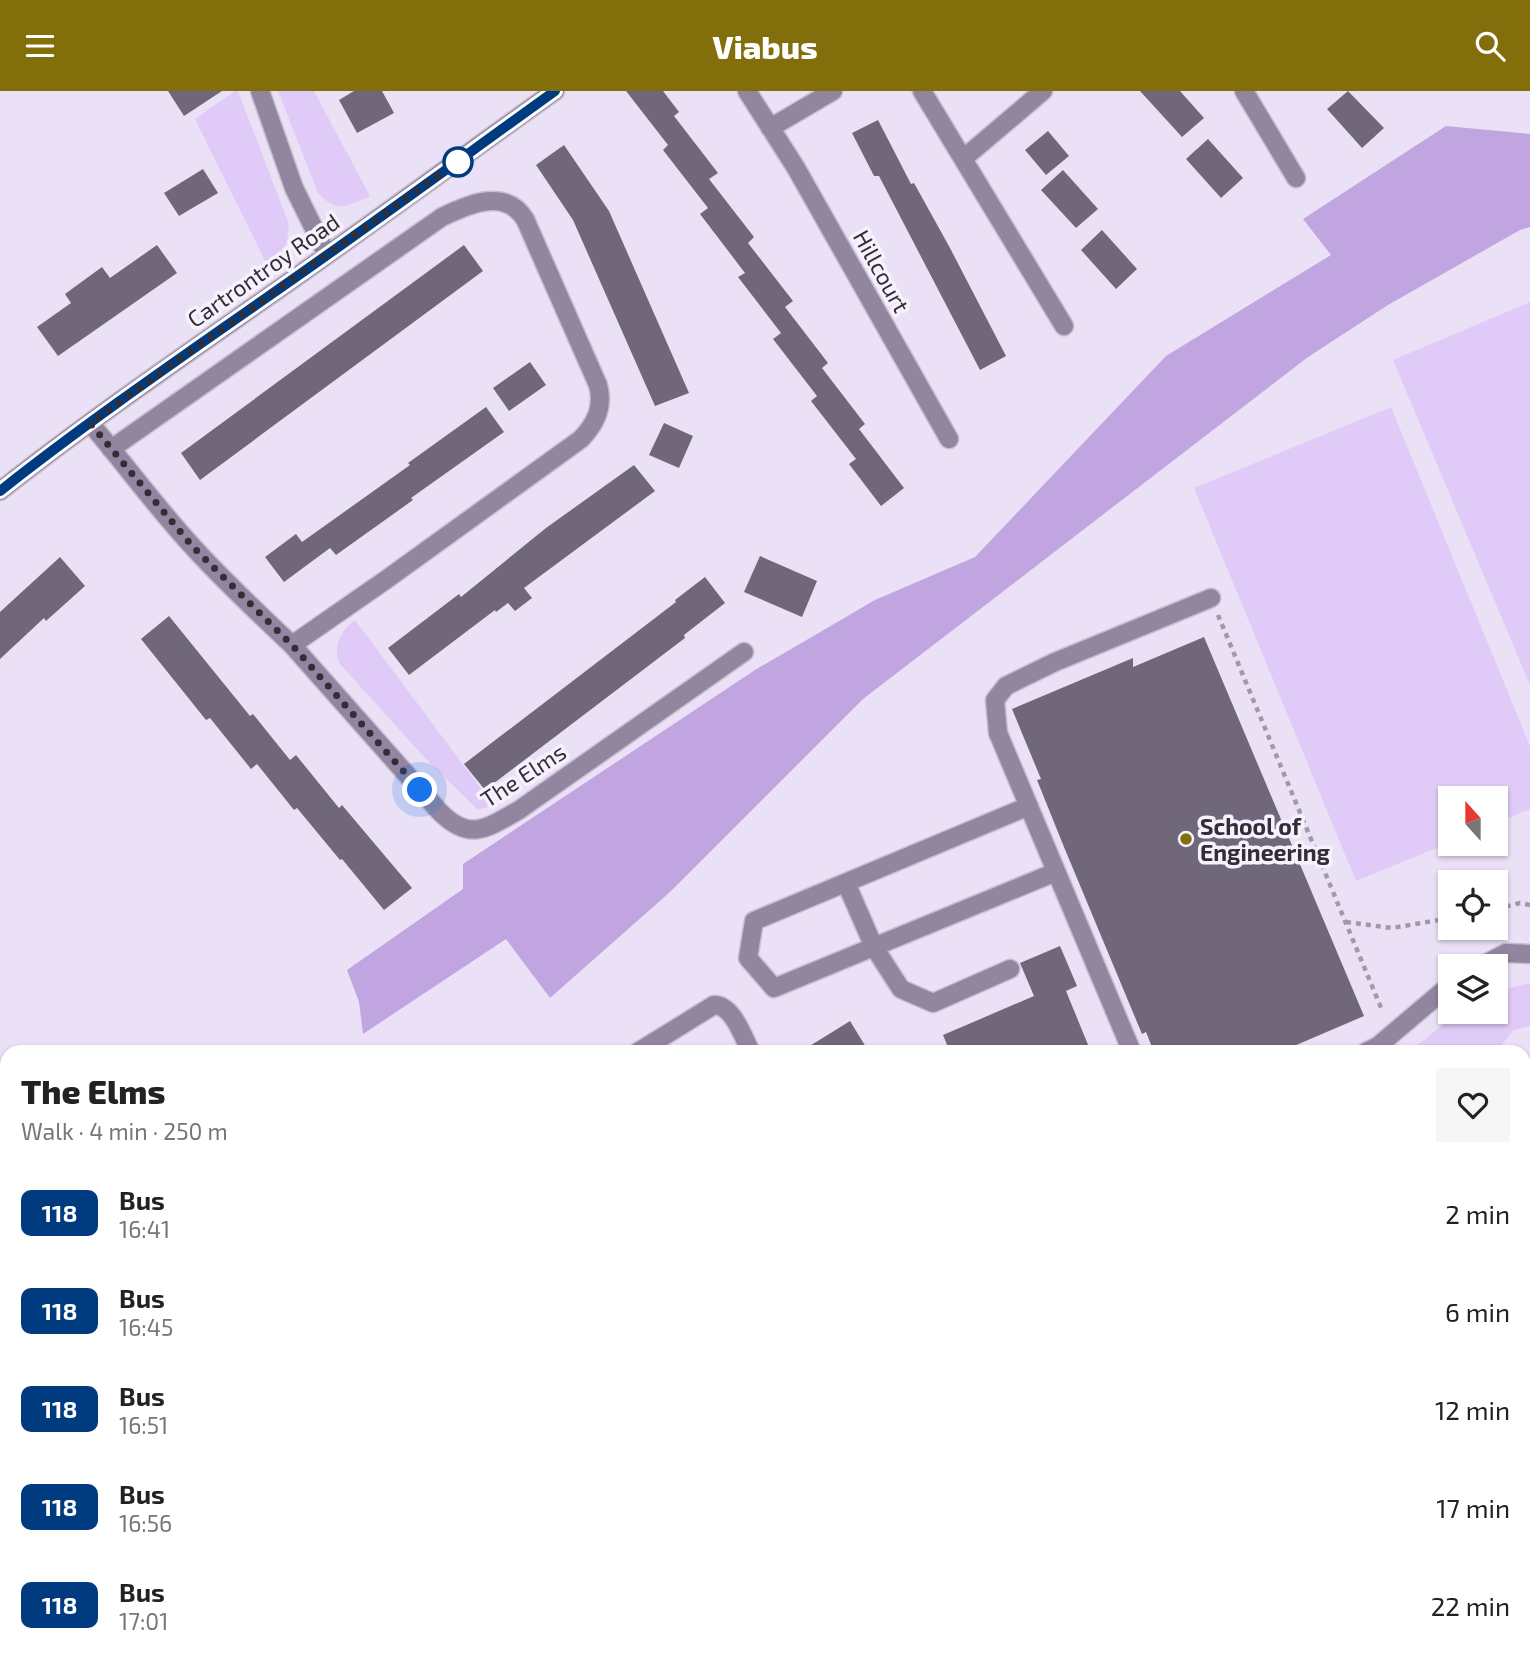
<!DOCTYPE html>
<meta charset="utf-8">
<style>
:root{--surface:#fff;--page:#f6f6f6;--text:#222;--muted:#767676;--accent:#826e0b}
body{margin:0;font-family:"Exo 2",sans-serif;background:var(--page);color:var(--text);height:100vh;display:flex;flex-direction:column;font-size:26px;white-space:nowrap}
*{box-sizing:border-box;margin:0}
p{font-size:23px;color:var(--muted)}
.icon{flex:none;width:38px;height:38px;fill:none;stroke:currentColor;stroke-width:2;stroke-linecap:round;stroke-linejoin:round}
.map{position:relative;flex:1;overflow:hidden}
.details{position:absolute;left:0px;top:954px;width:1531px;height:625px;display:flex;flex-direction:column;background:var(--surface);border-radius:21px 21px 0 0;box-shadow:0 2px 5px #0004}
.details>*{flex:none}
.badge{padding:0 14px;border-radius:10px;font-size:24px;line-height:46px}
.needle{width:46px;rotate:339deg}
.controls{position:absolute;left:1438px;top:695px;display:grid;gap:14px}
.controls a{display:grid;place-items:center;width:70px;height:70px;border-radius:0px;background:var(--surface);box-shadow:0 2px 5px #0004;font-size:35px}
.you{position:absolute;width:35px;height:35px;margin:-18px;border:5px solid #fff;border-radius:50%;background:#1a73e8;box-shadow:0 0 0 10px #1a73e833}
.map>.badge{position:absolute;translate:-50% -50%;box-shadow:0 0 0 4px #fff}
.round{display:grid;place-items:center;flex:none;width:74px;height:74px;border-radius:0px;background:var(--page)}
.summary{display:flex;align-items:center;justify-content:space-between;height:119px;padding:0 21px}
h1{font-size:33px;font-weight:800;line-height:52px}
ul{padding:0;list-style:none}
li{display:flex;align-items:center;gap:21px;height:98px;padding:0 21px}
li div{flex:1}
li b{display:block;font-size:26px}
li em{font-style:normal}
li .badge{min-width:77px;font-weight:700;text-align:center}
header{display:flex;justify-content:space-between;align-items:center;height:91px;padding:0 21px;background:var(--accent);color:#fff;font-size:32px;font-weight:800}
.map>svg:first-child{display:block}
.green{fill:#e0cbf8}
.forest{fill:#c1a5e0}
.building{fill:#70687a}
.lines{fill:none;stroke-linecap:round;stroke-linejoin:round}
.minor-casing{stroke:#c6bdd0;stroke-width:21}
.major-casing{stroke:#c6bdd0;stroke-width:21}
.path{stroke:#a199a9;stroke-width:4.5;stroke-dasharray:5 5;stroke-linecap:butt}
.minor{stroke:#91859f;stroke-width:18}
.major{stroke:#4d3762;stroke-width:18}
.line-casing{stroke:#fff;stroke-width:16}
.line{stroke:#003b80;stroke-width:10}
.walk{stroke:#322e36;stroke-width:7;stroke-dasharray:0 12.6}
.stop-dot{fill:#fff;stroke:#003b80;stroke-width:3.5}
.poi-dot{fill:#826e0b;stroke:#f6f1fd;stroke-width:2.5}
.labels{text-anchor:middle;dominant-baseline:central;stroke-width:7;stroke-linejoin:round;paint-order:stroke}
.street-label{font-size:23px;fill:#322e36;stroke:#f6f1fd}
.poi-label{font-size:23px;font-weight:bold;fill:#322e36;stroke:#f6f1fd;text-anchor:start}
</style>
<header><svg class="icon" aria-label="menu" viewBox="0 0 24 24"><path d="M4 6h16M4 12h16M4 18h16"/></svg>Viabus<svg class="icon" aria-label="search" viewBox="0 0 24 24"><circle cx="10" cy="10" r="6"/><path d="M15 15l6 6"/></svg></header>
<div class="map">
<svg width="1530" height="1578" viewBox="0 0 1530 1578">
<rect width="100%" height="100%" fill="#ebe1f6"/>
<path class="green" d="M235,0H238L289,133L287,152L268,176L195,28Z
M278,0H314L370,105C347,115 338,123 318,102Z
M1530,211V594L1393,269Z
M1391,316L1530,655V718L1496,732V707H1451V751L1356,790L1194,397Z
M355,529L491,711L486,717L477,718L425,667L339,572C333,554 341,539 355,529Z
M1530,892V935L1514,939L1496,961H1409L1459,921L1496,920V900Z"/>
<path class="forest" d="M1446,35L1530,43V136L1520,139L1388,214L1308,266L863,608L670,801L550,907L506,848L363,943L359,911L347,879L463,798V773L755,579L875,509L975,466L1166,265L1331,164L1303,128Z"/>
<path class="building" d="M168,0H222L184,25Z
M354,0H382L394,22L357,42L339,9Z
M626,0H663L679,21L674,25L718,82L709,88L754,146L748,152L793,210L785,216L828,272L822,277L865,333L859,338L904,397L881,415L849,373L856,368L811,310L817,305L773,248L781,242L738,186L745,182L700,123L708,117L663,59L668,54Z
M1140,0H1180L1204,27L1182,46Z
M1348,0L1384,37L1362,57L1327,18Z
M878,29L911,93L914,92L950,157L1006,265L980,279L879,85H874L852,42Z
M1048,40L1069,65L1046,84L1025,59Z
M1208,48L1243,87L1221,107L1186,68Z
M564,54L609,120L689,302L655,315L573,129L536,74Z
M203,78L218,102L179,125L164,102Z
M1063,79L1098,118L1076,137L1041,99Z
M1102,139L1137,178L1116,198L1081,159Z
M157,154L177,182L58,265L37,236L71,212L65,203L102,176L110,187Z
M464,154L483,180L200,389L181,362Z
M530,271L546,294L509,320L493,297Z
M486,316L504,341L411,407L413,409L336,464L330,457L284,491L265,466L296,443L302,451L410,374L408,372Z
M664,332L693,345L679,377L649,364Z
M634,374L655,400L524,497L532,507L515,520L508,512L496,521L495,519L409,584L388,557L459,503L461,506L546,437Z
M760,465L817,490L802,526L744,501Z
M60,466L85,495L46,530L44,527L0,568V521Z
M705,486L725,512L684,544L685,547L485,699L464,673L676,511L675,509Z
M169,525L250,625L253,623L290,669L296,664L339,717L342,714L412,797L384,819L342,768L340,769L297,717L294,719L257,673L251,678L210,627L206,629L141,548Z
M1204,546L1364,925L1280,961H1154L1146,941L1142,943L1064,756L1037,689L1041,688L1012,618L1133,567V576Z
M1060,855L1077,895L1066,900L1091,961H950L943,944L1034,905L1020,872Z
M850,930L869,961H800Z"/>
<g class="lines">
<defs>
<path id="minor" d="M260,0L294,97L327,164
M747,0L796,77L949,348
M922,0L1064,235
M1244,0L1296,87
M770,37L833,0
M964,67L1043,0
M90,332C125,373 156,416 193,456C224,490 258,522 292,554L387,488L581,348C596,332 604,316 598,294L525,128C505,96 467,114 442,126L111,358
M0,400C86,332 176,270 266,207C364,139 459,68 555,0
M292,554L439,720C469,751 486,738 519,719L744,561
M1029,715L754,830L748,867L774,897L1056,781
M846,792L874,856L901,898L933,912L1010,878
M1481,875L1506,862L1530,863
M638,961L714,914C733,914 743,946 751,961
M1132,961L998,642L995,609L1006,595L1055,571L1211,507
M1366,961L1378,955L1451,893
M1524,1264L1527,1263L1530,1031
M1524,1319L1530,1320
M1524,1498L1530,1511
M394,1572L395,1578
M697,1572L699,1578
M1312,1572V1578
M1445,1572L1446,1578"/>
<path id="major" d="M1524,1545H1530
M964,1578L1042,1572"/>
</defs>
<use href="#minor" class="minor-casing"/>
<use href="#major" class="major-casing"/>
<path class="path" d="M1218,524L1382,919
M1496,818L1520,812L1530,814
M1346,831L1392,837L1451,827"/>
<use href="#minor" class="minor"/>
<use href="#major" class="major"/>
</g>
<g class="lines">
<defs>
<path id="line" d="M0,400C86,332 176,270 266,207C364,139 459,69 555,0"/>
</defs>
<use href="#line" class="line-casing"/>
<use href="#line" class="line"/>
<path class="walk" d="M420,699L292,554L193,456L90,332L460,69L458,71"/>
</g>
<circle class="stop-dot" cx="458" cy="71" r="14"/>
<circle class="poi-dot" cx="1186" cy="748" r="7"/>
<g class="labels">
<g class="street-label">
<text transform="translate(263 179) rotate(-35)">Cartrontroy Road</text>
<text transform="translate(882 180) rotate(61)">Hillcourt</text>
<text transform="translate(523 684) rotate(-33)">The Elms</text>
</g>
<g class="poi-label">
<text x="1200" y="735">School of<tspan x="1200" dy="26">Engineering</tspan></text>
</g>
</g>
</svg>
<div class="controls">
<a><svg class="needle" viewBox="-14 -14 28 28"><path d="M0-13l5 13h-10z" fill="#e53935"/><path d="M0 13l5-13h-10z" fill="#767676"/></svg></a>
<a><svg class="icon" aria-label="locate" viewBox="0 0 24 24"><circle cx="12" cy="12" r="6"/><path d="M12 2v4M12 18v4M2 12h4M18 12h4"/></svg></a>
<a><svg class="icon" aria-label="layers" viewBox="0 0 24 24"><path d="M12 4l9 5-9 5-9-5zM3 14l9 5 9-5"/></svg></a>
</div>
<div class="you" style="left:420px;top:699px"></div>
<section class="details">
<div class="summary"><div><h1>The Elms</h1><p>Walk · 4 min · 250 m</p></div><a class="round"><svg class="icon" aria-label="heart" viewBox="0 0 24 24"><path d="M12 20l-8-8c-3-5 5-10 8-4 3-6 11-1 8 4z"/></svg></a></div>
<ul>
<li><span class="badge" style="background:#003b80;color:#fff">118</span><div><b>Bus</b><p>16:41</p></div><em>2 min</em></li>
<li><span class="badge" style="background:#003b80;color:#fff">118</span><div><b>Bus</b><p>16:45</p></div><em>6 min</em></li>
<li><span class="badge" style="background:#003b80;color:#fff">118</span><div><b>Bus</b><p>16:51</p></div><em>12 min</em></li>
<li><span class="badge" style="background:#003b80;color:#fff">118</span><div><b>Bus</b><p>16:56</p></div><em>17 min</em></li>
<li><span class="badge" style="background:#003b80;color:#fff">118</span><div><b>Bus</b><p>17:01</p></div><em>22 min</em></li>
</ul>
</section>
</div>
